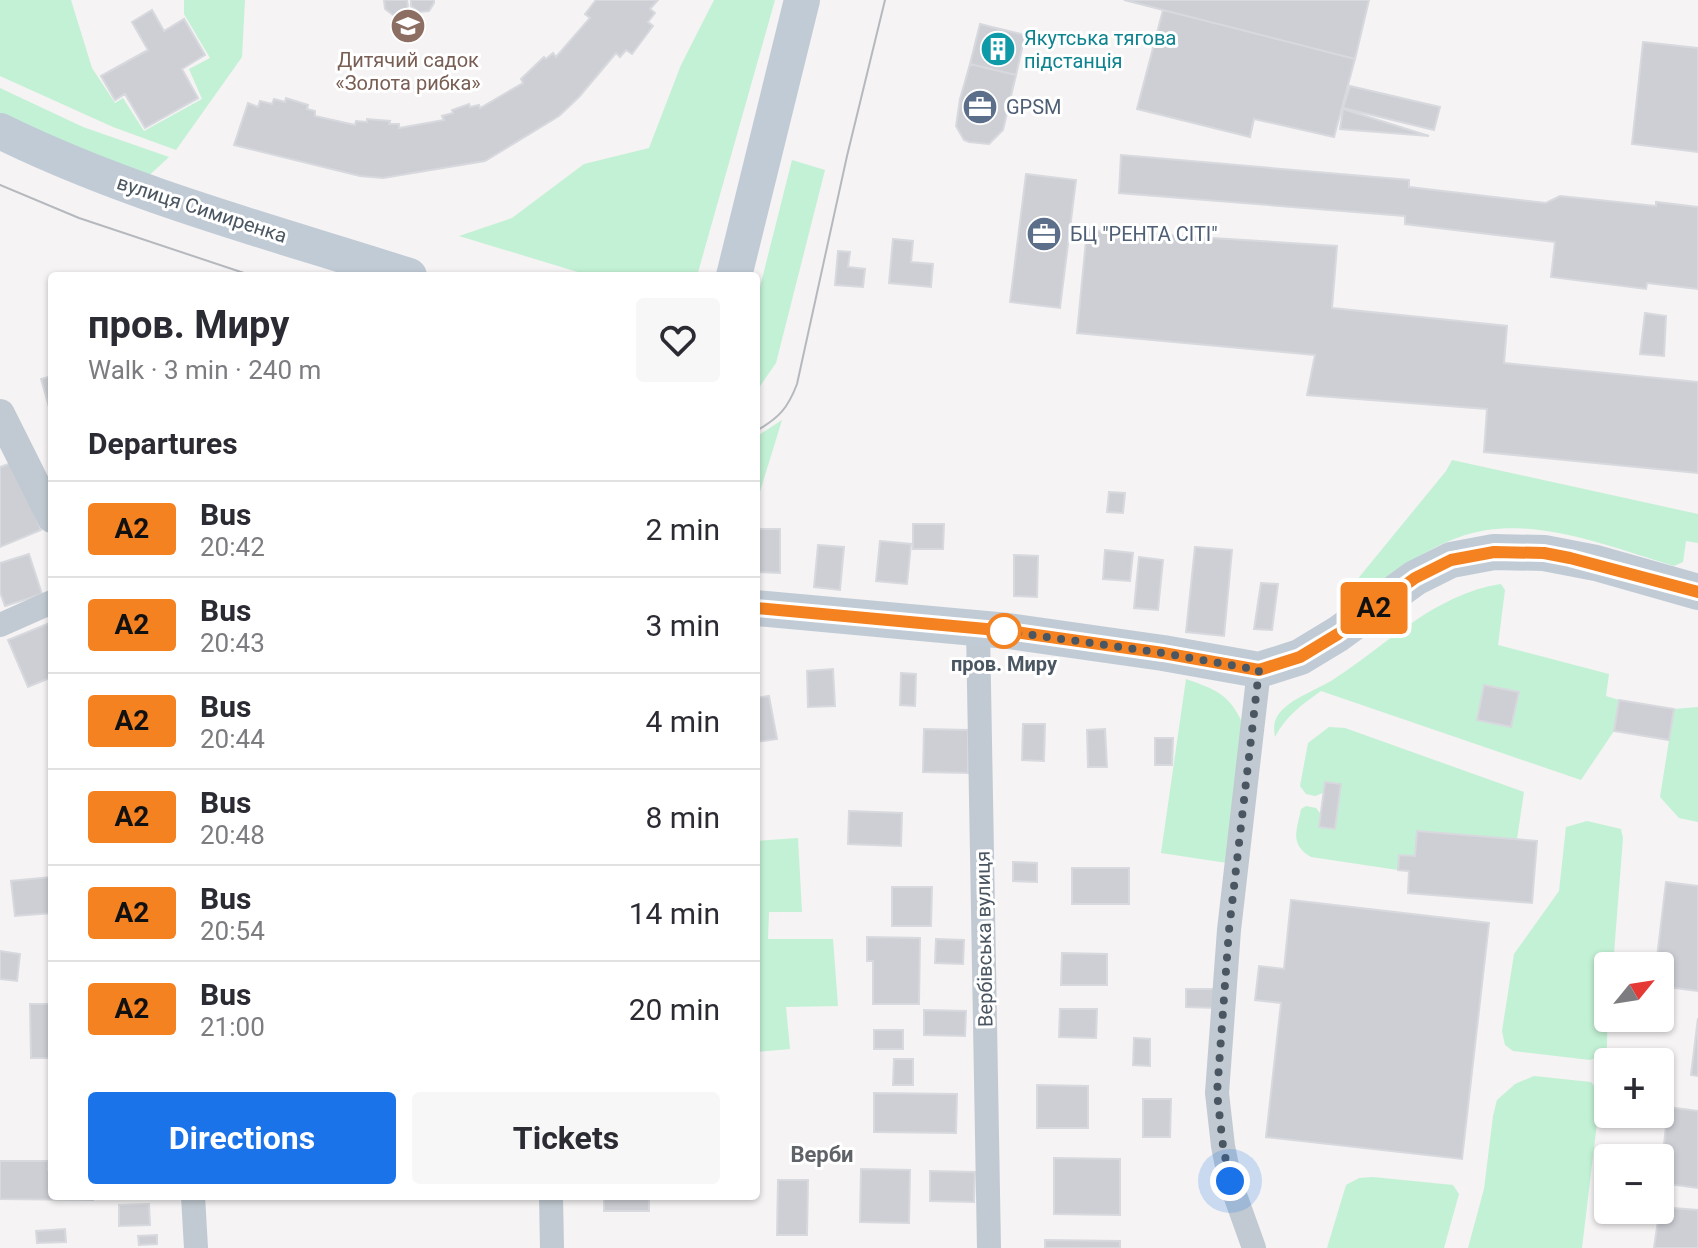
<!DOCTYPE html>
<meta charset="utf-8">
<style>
:root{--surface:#fff;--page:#f7f7f7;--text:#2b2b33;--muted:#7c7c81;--line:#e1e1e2;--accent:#1a73e8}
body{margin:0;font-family:Roboto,sans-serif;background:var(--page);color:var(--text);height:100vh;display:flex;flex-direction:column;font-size:30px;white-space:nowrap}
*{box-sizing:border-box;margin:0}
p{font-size:26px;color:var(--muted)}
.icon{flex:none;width:44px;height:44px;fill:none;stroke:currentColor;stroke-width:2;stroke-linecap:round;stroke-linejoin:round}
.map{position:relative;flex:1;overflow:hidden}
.side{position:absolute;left:48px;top:272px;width:712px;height:928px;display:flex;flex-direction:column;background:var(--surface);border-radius:8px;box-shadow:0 2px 6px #0004}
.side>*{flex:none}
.badge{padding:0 16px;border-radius:6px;font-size:28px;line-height:52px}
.needle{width:52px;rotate:60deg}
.controls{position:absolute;left:1594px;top:952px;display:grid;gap:16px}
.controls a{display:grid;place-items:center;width:80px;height:80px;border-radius:8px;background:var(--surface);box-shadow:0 2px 6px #0004;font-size:40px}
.you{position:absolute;width:40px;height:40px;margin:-20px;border:6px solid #fff;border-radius:50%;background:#1a73e8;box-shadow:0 0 0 12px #1a73e833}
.map>.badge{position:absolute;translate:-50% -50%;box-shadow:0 0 0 4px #fff}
h2{padding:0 40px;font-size:30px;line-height:72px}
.round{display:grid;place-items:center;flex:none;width:84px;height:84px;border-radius:8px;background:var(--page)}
.headline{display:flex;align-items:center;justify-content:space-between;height:136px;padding:0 40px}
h1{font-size:38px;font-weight:700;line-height:60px}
.action{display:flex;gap:16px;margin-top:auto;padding:16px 40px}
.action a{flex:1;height:92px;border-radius:8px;background:var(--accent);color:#fff;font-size:32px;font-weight:700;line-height:92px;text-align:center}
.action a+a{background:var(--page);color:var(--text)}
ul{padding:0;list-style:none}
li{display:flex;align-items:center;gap:24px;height:96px;padding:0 40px;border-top:2px solid var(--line)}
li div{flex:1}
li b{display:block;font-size:30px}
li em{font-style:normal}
li .badge{min-width:88px;font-weight:700;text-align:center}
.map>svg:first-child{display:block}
.green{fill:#c3f1d5}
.building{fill:#cdcfd5;stroke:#d7d9de;stroke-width:2}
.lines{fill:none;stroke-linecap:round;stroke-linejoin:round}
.minor{stroke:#c1cad2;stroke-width:24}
.tertiary{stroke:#c1cad2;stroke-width:30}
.secondary{stroke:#c1cbd6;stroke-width:36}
.tram{stroke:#b5b8bd;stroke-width:2}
.line-casing{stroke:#fff;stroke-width:18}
.line{stroke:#f58220;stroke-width:12}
.walk{stroke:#4a5661;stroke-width:8;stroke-dasharray:0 14.4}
.stop-dot{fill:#fff;stroke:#f58220;stroke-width:4}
.labels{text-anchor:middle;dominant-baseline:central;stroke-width:6;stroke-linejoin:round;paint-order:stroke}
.culture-label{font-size:20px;fill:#0d838f;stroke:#fff;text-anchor:start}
.education-label{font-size:20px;fill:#785e54;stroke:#fff}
.service-label{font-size:20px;fill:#4e5e75;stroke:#fff;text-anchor:start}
.street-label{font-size:20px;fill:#4a5661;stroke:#fff}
.stop-label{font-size:20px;font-weight:bold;fill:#4a5661;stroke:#fff}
.neighbourhood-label{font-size:22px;font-weight:bold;fill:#5f6368;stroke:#fff}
</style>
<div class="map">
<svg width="1698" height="1248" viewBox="0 0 1698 1248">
<rect width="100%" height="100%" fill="#f5f3f3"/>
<path class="green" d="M0,0H71L92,68L115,103L123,98L144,131L202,99L189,69L210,58L184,14V0H245L242,57L176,150L113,127L0,76Z
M714,0H775L697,276H591L459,236L512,218L584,164L649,148L681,65Z
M0,88L83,127L169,157L143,181L0,121Z
M792,160L825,170L776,363L756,392V303Z
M782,420L758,498L756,503V437Z
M1452,460L1698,514V543L1686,541L1683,562L1674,566C1616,549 1549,521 1487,530C1445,536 1406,564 1372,587L1356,581L1446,471Z
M1501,584L1505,590L1498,645L1609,674L1606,696L1619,700L1614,731L1581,780L1321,691C1301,705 1286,716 1275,737C1273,726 1274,718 1283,709C1296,697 1315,690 1331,681C1386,646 1434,594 1501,584Z
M1186,679C1217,690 1229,694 1243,724L1227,863L1161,853Z
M1698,707V822L1679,818L1660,797L1674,709Z
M1329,727L1345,728L1524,792L1517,839L1417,831L1415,856L1399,855L1398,870L1311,857C1289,844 1297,831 1301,809L1306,806L1316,808L1320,813L1319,827L1335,829L1340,784L1325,782L1323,793L1315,796L1306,794L1300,786L1308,743Z
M1587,821L1621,829L1623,838L1613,966H1608L1607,1047L1602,1055L1590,1060L1513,1051L1505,1045L1502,1031L1514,954L1559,891L1566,827Z
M798,838L802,912H769L768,939H833L838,1006L786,1007L790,1049L756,1052V841Z
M1534,1076L1591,1082L1598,1091L1600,1098L1582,1248H1468L1484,1189L1493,1116L1497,1100L1515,1084Z
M1373,1177L1453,1185L1459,1194L1444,1248H1327L1346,1185L1359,1178Z"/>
<path class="building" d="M384,0H407L408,6L402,14L393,15L385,9Z
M411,0H434V3L429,11L419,12L411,6Z
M596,0H658L650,9L655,13L648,22L653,26L632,54L626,50L620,57L616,53L579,97L559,116L485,161L383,178L360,176L234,145L248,103L258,107L260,101L272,104L274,99L285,102L286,98L308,105L307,109L315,111V116L355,125L356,121L367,122V119L390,121L389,124H399V128L444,120L442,116L453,113L452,110L469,104L470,107L479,105L480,108L523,83L521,79L544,57L546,59L553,53L556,57L590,18L585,14Z
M1124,0H1369L1355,59Z
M152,10L164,31L184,19L205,55L182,69L198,98L145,128L125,94L115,100L101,76L148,50L132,22Z
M1163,10L1355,59L1334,137L1254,119L1250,137L1137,109Z
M980,24L1025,35L1016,75L970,64Z
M1643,42L1698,48V152L1632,144Z
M970,64L1016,75L1003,130L989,144L969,142L964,140L956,126L960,99Z
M1350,86L1440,107L1434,130L1343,108Z
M1343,109L1429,136L1340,129Z
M1121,155L1409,180V187L1546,203L1560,196L1656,206V202L1698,207V289L1647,283L1646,289L1551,277L1555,242L1405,224V216L1119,193Z
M1026,174L1076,180L1060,308L1010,302Z
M1087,230L1337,246L1332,308L1507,326L1504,363L1698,382V473L1484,452L1487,409L1307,395L1315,355L1077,333Z
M893,239L913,241L911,262L933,264L931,287L889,283Z
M838,251L850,252L848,267L865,269L863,287L835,285Z
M1645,313L1666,316L1664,356L1640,354Z
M52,376V406L49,407L41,379Z
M14,462L41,530L0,547V467Z
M1109,492L1125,493L1123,513L1107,512Z
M913,524H944L943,549H913Z
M756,529H780V573L756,572Z
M880,541L911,544L907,584L876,581Z
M818,545L844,547L840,590L814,587Z
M1195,547L1232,550L1224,636L1186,632Z
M1105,550L1133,553L1130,581L1103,579Z
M29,554L42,594L5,606L0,592V563Z
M1014,555L1038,556L1037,597L1014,596Z
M1139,557L1163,560L1158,610L1134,608Z
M1261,583L1278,584L1272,630L1254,629Z
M52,622V677L28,687L8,640Z
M833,669L835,706L808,707L807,671Z
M901,673L916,674L915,706L900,705Z
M1484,685L1519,692L1511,727L1477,720Z
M769,696L777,739L756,742V698Z
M1619,700L1674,709L1669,740L1614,731Z
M1023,724H1045L1044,761L1022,760Z
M924,729L968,730V773L923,772Z
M1105,729L1107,767H1088L1087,730Z
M1155,738H1173L1172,765H1155Z
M1325,782L1341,784L1335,829L1319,827Z
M849,811L902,813L901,846L848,844Z
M1417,831L1537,841L1532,903L1408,893L1409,871L1398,870L1399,855L1415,856Z
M1013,862L1037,863V882L1013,881Z
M1072,868H1129V904H1072Z
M51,877L52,913L15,916L11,881Z
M1666,882L1698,886V991L1660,986V966H1656Z
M892,887H932L931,926H892Z
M1291,900L1489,923L1462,1159L1266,1137L1281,1003L1255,1000L1259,966L1284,969Z
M867,937L920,938L919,1004H873V961H867Z
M936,939L964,940L963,964L935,963Z
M0,951L20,954L17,981L0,979Z
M1062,953L1107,954V985H1061Z
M1186,989H1216V1008L1186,1007Z
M30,1004H52V1058H31Z
M1060,1009H1097L1096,1038L1059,1037Z
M924,1010L966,1011L965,1036L924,1035Z
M1698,1018V1076L1691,1075Z
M874,1030H903V1049H874Z
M1134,1038L1150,1039V1066L1133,1065Z
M894,1059H913V1085H893Z
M1037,1085L1088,1086V1128H1037Z
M874,1093L957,1094L956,1133L874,1132Z
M1143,1099H1171L1170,1137H1143Z
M1668,1107L1698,1111V1188L1660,1183Z
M1054,1158L1120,1159V1215L1054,1214Z
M0,1161H48V1170H52V1196H93V1200L0,1199Z
M861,1169L910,1170L909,1223L860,1222Z
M930,1171L975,1172L974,1202L930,1201Z
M778,1180H808L807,1235H777Z
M604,1196H649V1211H604Z
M149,1204L150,1225L119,1226V1205Z
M1660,1207L1698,1210V1248H1654Z
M65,1229L66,1242L37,1243L36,1231Z
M157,1235V1244L139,1245L138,1236Z
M1045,1240L1120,1241V1248H1045Z"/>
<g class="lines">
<path class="minor" d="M0,625L52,602
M978,629L989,1248
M193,1196L196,1248
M551,1196L552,1248
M1254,1248L1230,1181L1223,1146L1217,1093L1229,930L1259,670"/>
<path class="tertiary" d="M0,414L52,518"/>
<path class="secondary" d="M0,131C130,195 272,232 409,276
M734,276L802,0
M756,608L1008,631L1163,653L1259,670L1300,657L1338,634L1415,578L1451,560L1494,552L1544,553L1596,563L1698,592"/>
<path class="tram" d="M0,185L79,218L253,276
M756,431C779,418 788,408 797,384L847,156L885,0"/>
</g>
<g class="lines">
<defs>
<path id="line" d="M756,608L1008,631L1163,653L1259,670L1300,657L1338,634L1415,578L1451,560L1494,552L1544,553L1570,558L1698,592"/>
</defs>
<use href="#line" class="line-casing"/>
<use href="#line" class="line"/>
<path class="walk" d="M1004,631L1163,653L1259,670L1229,930L1217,1093L1223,1146L1230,1181"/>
</g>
<defs>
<symbol id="school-disc" viewBox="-11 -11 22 22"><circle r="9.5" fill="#8d6e63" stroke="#fff"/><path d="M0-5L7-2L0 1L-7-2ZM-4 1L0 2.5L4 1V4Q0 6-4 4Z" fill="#fff"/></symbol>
<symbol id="building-disc" viewBox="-11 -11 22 22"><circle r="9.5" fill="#0f9aa8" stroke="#fff"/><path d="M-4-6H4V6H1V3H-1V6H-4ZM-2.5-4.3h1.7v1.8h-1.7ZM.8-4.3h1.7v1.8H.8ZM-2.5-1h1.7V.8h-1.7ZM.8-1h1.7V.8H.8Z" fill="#fff"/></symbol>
<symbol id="office-disc" viewBox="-11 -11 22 22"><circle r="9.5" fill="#5c6f8a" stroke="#fff"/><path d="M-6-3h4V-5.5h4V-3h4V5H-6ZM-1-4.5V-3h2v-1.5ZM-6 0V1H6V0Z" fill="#fff"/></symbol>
</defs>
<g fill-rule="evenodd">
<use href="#school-disc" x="388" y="6" width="40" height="40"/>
<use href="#building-disc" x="978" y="29" width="40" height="40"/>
<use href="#office-disc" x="960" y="87" width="40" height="40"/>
<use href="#office-disc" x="1024" y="214" width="40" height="40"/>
</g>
<circle class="stop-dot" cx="1004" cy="631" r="16"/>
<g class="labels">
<g class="culture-label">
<text x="1024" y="38">Якутська тягова<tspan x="1024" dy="23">підстанція</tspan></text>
</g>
<g class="education-label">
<text x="408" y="60">Дитячий садок<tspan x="408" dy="23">«Золота рибка»</tspan></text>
</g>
<g class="service-label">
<text x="1006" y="107">GPSM</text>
<text x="1070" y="234">БЦ "РЕНТА СІТІ"</text>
</g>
<g class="street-label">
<text transform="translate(202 209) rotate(18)">вулиця Симиренка</text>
<text transform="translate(984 939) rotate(-91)">Вербівська вулиця</text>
</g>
<g class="stop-label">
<text x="1004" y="664">пров. Миру</text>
</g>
<g class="neighbourhood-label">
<text x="822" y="1154">Верби</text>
</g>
</g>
</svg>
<div class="controls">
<a><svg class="needle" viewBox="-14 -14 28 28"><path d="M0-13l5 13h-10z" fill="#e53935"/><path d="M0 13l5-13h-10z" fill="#7c7c81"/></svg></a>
<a>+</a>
<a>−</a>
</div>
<div class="you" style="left:1230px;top:1181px"></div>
<b class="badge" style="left:1374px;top:608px;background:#f58220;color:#111">А2</b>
<section class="side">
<div class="headline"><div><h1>пров. Миру</h1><p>Walk · 3 min · 240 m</p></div><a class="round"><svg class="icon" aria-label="heart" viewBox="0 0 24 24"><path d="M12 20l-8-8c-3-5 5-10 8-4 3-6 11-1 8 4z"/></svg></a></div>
<h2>Departures</h2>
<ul>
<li><span class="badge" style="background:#f58220;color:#111">А2</span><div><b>Bus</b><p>20:42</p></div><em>2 min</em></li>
<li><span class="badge" style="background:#f58220;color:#111">А2</span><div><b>Bus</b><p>20:43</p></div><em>3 min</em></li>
<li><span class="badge" style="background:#f58220;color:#111">А2</span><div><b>Bus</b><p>20:44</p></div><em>4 min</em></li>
<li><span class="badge" style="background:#f58220;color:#111">А2</span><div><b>Bus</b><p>20:48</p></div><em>8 min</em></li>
<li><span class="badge" style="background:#f58220;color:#111">А2</span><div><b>Bus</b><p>20:54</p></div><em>14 min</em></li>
<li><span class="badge" style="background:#f58220;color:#111">А2</span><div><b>Bus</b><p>21:00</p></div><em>20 min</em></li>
</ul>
<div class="action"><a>Directions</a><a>Tickets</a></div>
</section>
</div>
